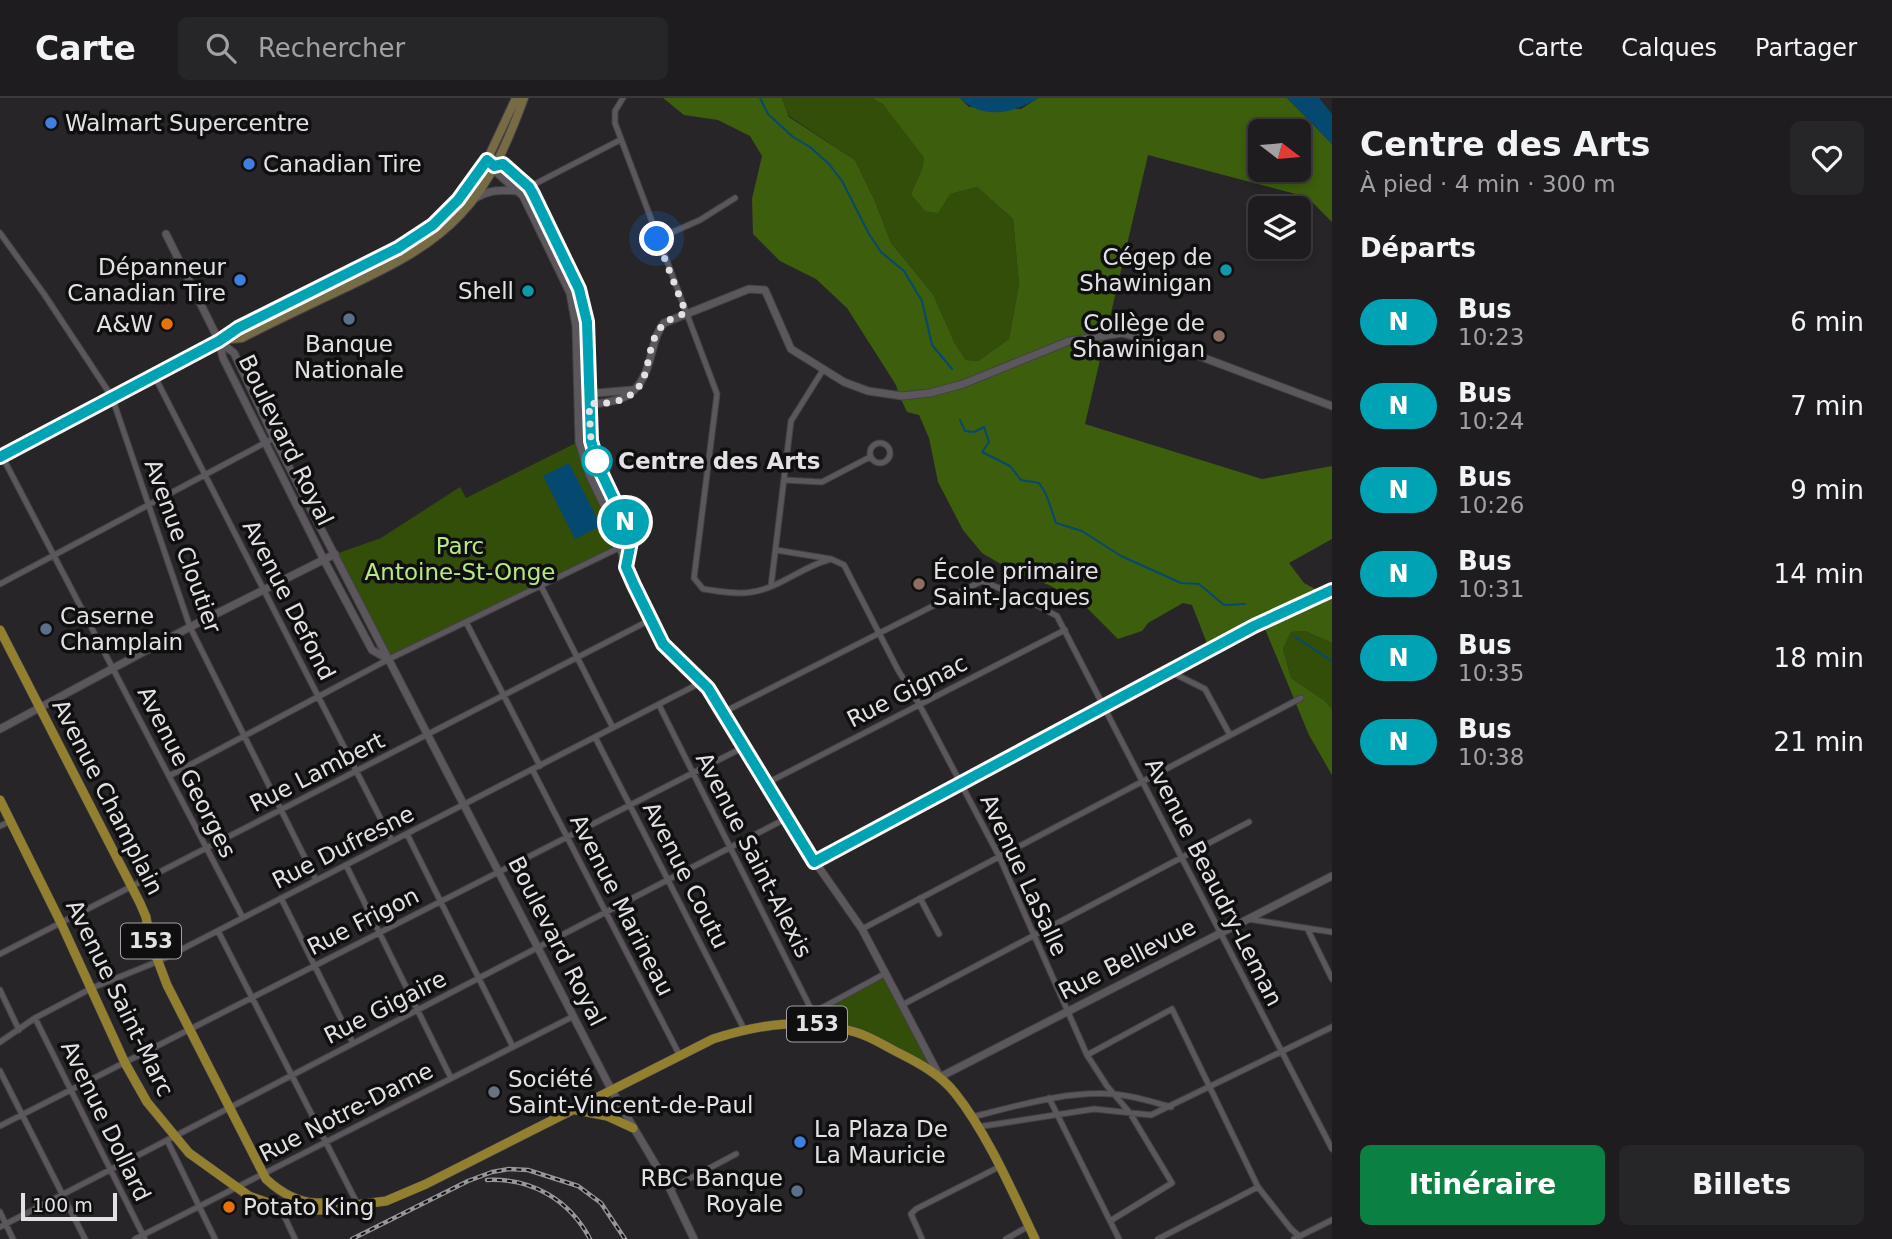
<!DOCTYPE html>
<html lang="fr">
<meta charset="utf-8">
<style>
:root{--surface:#1e1c1f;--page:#262528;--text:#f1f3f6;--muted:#a1a1a4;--line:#3c3a3d;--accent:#0b8043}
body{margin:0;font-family:"DejaVu Sans",sans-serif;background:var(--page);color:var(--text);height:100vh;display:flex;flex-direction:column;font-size:26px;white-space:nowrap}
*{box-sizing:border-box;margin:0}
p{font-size:23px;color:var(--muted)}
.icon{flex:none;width:38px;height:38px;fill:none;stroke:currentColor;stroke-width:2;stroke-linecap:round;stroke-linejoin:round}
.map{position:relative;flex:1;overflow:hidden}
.side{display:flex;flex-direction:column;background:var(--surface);width:560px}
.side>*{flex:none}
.badge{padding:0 14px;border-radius:23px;font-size:24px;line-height:46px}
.needle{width:46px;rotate:106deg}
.buttons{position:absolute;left:1248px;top:21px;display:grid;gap:14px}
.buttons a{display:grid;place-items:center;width:63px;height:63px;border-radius:10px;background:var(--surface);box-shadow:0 4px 10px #0003,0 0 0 2px var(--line);font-size:35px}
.scale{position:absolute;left:21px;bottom:18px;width:96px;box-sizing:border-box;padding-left:7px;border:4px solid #e3e1e4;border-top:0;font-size:19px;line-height:24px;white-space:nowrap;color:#e3e1e4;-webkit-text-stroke:5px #100f10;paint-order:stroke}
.you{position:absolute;width:35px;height:35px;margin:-18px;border:5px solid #fff;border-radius:50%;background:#1a73e8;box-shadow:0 0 0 10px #1a73e833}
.map>.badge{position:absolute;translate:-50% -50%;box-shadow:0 0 0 4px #fff}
h2{padding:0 28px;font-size:26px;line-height:63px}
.round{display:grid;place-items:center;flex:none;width:74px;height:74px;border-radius:10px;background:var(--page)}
.head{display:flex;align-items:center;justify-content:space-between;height:119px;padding:0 28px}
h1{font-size:33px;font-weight:700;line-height:52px}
.action{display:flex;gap:14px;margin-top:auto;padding:14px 28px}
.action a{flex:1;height:80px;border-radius:10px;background:var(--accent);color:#fff;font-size:28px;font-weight:700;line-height:80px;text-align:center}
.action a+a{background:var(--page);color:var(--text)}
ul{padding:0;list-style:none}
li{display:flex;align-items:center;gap:21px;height:84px;padding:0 28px}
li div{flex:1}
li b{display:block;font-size:26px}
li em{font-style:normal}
li .badge{min-width:77px;font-weight:700;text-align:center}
header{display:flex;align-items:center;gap:42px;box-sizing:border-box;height:98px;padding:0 35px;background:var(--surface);border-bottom:2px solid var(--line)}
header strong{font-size:33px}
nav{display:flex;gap:38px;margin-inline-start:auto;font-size:24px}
.search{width:490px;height:63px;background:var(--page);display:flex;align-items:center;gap:18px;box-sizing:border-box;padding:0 24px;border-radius:10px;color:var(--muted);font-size:26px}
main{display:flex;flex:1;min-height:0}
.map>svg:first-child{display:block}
.green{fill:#324e09}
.forest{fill:#3d5e0d;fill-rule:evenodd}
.water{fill:#054970}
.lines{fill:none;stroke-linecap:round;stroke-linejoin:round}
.stream{stroke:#054970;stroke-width:2}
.minor-casing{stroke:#434144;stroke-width:7}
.tertiary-casing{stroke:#434144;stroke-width:9}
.secondary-casing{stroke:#434144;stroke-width:10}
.primary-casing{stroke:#434144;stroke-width:10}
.minor{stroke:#5b575c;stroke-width:5}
.tertiary{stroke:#5b575c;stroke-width:7}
.secondary{stroke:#776b46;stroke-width:8}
.primary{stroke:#927f2f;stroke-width:9}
.rail-casing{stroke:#989699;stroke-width:4.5}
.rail{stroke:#100f10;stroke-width:2;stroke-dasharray:5;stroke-linecap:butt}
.line-casing{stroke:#fff;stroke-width:16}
.line{stroke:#00a3b4;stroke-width:10}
.walk{stroke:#e3e1e4;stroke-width:7;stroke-dasharray:0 12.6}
.shop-dot{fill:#3f7fe0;stroke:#100f10;stroke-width:2.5}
.culture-dot{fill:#0f9aa8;stroke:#100f10;stroke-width:2.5}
.service-dot{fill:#5c6f8a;stroke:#100f10;stroke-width:2.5}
.food-dot{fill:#e8710a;stroke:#100f10;stroke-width:2.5}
.education-dot{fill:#8d6e63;stroke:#100f10;stroke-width:2.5}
.stop-dot{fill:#fff;stroke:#00a3b4;stroke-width:3.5}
.worship-dot{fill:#6b7280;stroke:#100f10;stroke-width:2.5}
.labels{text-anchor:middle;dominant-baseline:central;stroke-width:7;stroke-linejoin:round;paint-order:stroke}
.shield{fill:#100f10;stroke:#a4a2a4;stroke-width:2}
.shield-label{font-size:21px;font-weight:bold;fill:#e3e1e4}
.poi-label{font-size:23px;fill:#e3e1e4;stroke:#100f10;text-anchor:start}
.street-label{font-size:23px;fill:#e3e1e4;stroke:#100f10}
.stop-label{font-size:23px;font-weight:bold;fill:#e3e1e4;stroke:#100f10;text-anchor:start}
.park-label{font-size:23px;fill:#b6e982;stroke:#100f10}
</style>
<header>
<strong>Carte</strong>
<div class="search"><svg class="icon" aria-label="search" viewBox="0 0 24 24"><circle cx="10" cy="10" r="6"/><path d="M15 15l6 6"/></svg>Rechercher</div>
<nav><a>Carte</a><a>Calques</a><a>Partager</a></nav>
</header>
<main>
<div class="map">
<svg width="1332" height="1141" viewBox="0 0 1332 1141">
<rect width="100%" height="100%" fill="#282529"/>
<path class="green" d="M782,0H872L883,5L924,60L922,71L911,96H950L977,89L1013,121L1019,186L1009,241L978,263L966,262L955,246L933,196L891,145L874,101L855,62L789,18Z
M576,345L621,449L389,561L333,457L381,440L460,389L466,400Z
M1305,533L1332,545V611L1325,603L1291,580L1283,551L1291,534Z
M886,875L940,979L857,934L814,925L813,915Z"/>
<path class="forest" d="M663,0H782L789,19L855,62L874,101L891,145L933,196L955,246L966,262L978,263L1009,241L1019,186L1013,121L977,89L950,96L938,115L925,113L911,96L922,71L924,60L883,6L872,0H960L969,9L1021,11L1038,0H1287L1332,46V124L1307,99L1148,57L1085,326L1262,381L1332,368V441L1289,465L1304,485L1332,500V545L1305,533L1291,534L1283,551L1291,580L1325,603L1332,611V677L1309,637L1263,526L1210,553L1192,507L1183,505L1148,525L1142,533L1118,541L1084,507L1049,487L1016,475L982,455L963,432L938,384L929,340L919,317L907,314L899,297L896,287L847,210L816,181L780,163L753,136L752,101L762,58L750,38L718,22L684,17ZM1260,33H1298V72H1260Z"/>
<path class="water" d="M960,0H1038C1013,16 983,22 960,0Z
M1287,0H1319L1332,16V46Z
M569,365L601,428L575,441L543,378Z"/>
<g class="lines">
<path class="stream" d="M760,0L768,16L793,39L810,49L829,66L842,83L869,136L881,154L904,173L922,203L932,247L952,271
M960,322L965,333L974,334L984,329L989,344L982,354L1010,368L1021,382L1039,385L1046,396L1056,425L1082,433L1121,458L1181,485L1199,486L1224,507L1245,506
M1294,538L1332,563"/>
<defs>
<path id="minor" d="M623,0L615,13V25L717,296L694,480L703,491C719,493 736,497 752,494C779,490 802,469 828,462
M529,89L620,42
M0,135L44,196L112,299L190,529L316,782
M657,141L700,122L735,100
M154,277L392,743
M870 355a10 10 0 1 1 20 0a10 10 0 1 1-20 0Z
M2,358L243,820
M784,382L822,384L870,359
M776,452L831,461L844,467L898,572L919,606L999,758L1087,957L1107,988L1130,1015L1172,1085L1110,1123
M0,486L274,340
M541,488L613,630
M771,488L791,323L823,272
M466,524L540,668
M1169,573L1205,591L1230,637
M659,607L813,915L814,925
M722,615L982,483L1021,499L1057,518L1332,1051
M595,639L744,931
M532,671L680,958
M169,678L389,561L631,444
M765,686L1065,532
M0,728L11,723
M407,736L513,949
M346,767L451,980
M281,800L353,945
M920,800L939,836
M1248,821L1332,834
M1307,830L1332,881
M862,831L1301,600
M218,833L358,1107
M0,856L650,522
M0,892L19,932
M902,907L1249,724
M35,920L145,1141
M796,924L886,875
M0,944L35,920L92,890L159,863L702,584
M1087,957L1172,911L1258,1089L1291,1131L1299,1138
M0,973L85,1141
M1049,1000L1119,1141
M972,1019C1017,1008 1065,993 1112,996C1132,997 1152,1004 1171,1009
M0,1028L742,650
M977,1029L1094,1011L1151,1017L1332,929
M167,1042L215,1141
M670,1091L736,1056
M280,1109L295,1141
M0,1114L13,1141
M0,1129L785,721
M135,1141L574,918
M922,1141L911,1116L916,1111L999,1069
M1006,1141L1029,1128
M1158,1141L1258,1089
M1294,1141L1332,1122"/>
<path id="tertiary" d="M493,66L497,75L523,98L570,195L576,228L579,344L589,376L615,430L626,469L663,546L708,591L785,721L862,831L940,979L1332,778
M494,68L503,67L529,89L533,95L579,191L587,224L591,343L599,370L626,427L631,444L627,468
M474,101C490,91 500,92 519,93
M166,136L219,243L223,260L324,462L372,552L388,561
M219,243L234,255L274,340L612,993L670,1091L694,1141
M585,296L632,292
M578,307C617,304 639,304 650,261C654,248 655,236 664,225L749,191L765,192L791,251L844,284L868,293L902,298L930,295L963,286L1069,243L1122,235L1183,252L1332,308
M0,631L190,529L335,456
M814,764L1254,528L1332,492"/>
<path id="secondary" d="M222,242L242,240C275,223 309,207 343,191C385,171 428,151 460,117C491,85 509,41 524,0
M0,359L219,243L238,230L398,150L433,127L458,102L487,62L516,0"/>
<path id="primary" d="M0,532L140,805L146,819L150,842L167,887L266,1081C280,1094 296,1104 316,1105C330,1105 341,1103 355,1107
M0,702L61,825L125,965L147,1004L189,1055L249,1098L280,1109L311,1112H341L355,1107L386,1103L426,1086L713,941C760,926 807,919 855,934C870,938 885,948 899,955C919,965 941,977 955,995C987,1035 1013,1095 1035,1141
M576,1012L607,1018L633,1030"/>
</defs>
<use href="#minor" class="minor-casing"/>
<use href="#tertiary" class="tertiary-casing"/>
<use href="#secondary" class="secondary-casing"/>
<use href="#primary" class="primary-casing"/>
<use href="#minor" class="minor"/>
<use href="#tertiary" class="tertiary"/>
<use href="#secondary" class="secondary"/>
<use href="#primary" class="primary"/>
<defs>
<path id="rail" d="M487,1082C531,1080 569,1101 590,1141
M352,1141L468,1083L492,1074L509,1071L528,1072L578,1088L601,1105L625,1141"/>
</defs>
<use href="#rail" class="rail-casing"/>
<use href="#rail" class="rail"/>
</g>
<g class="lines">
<defs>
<path id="line" d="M0,359L219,243L238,230L398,150L433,127L458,102L487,62L494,68L503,66L529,89L533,96L579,191L587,224L591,343L599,370L626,427L631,444L626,469L634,487L663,546L708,590L814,764L1254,528L1332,492"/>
</defs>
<use href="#line" class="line-casing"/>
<use href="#line" class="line"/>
<path class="walk" d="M597,363L591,343L589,306C598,305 608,306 617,303C657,292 641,251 662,228C668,221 677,218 686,215L657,141"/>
</g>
<g class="shop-dot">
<circle cx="51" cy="25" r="7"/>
<circle cx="249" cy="66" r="7"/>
<circle cx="240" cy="182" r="7"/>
<circle cx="800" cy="1044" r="7"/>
</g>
<g class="culture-dot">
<circle cx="1226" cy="172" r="7"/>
<circle cx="528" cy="193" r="7"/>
</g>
<g class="service-dot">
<circle cx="349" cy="221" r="7"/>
<circle cx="46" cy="531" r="7"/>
<circle cx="797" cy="1093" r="7"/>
</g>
<g class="food-dot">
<circle cx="167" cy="226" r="7"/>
<circle cx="229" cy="1109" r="7"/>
</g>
<g class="education-dot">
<circle cx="1219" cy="238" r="7"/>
<circle cx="919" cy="486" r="7"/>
</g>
<circle class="stop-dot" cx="597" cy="363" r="14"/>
<circle class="worship-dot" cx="494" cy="994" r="7"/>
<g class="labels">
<g class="shield">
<rect x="121" y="825.5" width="60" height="35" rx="5"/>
<rect x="787" y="908.5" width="60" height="35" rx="5"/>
</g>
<g class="shield-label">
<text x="151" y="843">153</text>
<text x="817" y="926">153</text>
</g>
<g class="poi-label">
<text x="65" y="25">Walmart Supercentre</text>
<text x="263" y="66">Canadian Tire</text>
<text x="1212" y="159" text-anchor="end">Cégep de<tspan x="1212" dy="26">Shawinigan</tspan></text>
<text x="226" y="169" text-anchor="end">Dépanneur<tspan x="226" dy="26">Canadian Tire</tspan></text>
<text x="514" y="193" text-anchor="end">Shell</text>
<text x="1205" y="225" text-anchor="end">Collège de<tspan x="1205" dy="26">Shawinigan</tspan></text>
<text x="153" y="226" text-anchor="end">A&amp;W</text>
<text x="349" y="246" text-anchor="middle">Banque<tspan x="349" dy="26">Nationale</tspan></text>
<text x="933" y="473">École primaire<tspan x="933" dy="26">Saint-Jacques</tspan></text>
<text x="60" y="518">Caserne<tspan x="60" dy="26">Champlain</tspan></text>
<text x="508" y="981">Société<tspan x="508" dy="26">Saint-Vincent-de-Paul</tspan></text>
<text x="814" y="1031">La Plaza De<tspan x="814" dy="26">La Mauricie</tspan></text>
<text x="783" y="1080" text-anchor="end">RBC Banque<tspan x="783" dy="26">Royale</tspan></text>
<text x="243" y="1109">Potato King</text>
</g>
<g class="street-label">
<text transform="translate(286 342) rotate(64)">Boulevard Royal</text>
<text transform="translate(183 448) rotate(70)">Avenue Cloutier</text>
<text transform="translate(289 502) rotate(63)">Avenue Defond</text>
<text transform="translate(907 593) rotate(-27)">Rue Gignac</text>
<text transform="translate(187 674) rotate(63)">Avenue Georges</text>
<text transform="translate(317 674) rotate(-27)">Rue Lambert</text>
<text transform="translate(108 699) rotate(63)">Avenue Champlain</text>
<text transform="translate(343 749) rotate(-27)">Rue Dufresne</text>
<text transform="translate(754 757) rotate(63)">Avenue Saint-Alexis</text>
<text transform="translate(686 777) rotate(63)">Avenue Coutu</text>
<text transform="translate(1024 777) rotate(65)">Avenue LaSalle</text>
<text transform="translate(1214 784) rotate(63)">Avenue Beaudry-Leman</text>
<text transform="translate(622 807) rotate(63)">Avenue Marineau</text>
<text transform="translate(363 823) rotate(-27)">Rue Frigon</text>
<text transform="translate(557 843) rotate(63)">Boulevard Royal</text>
<text transform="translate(1127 861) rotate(-27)">Rue Bellevue</text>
<text transform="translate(120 900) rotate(64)">Avenue Saint-Marc</text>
<text transform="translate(385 909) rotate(-27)">Rue Gigaire</text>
<text transform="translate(346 1014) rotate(-27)">Rue Notre-Dame</text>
<text transform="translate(106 1023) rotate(64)">Avenue Dollard</text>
</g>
<g class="stop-label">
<text x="618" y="363">Centre des Arts</text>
</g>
<g class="park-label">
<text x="460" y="448">Parc<tspan x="460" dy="26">Antoine-St-Onge</tspan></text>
</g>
</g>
</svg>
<div class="buttons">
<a><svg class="needle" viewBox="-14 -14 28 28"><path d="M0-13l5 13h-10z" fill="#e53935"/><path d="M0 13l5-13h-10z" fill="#a1a1a4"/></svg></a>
<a><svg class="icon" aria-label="layers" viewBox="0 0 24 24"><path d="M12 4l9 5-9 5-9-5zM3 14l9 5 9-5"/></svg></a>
</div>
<div class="scale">100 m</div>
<div class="you" style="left:657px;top:141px"></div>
<b class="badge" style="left:625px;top:424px;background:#00a3b4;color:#fff">N</b>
</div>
<section class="side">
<div class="head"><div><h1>Centre des Arts</h1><p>À pied · 4 min · 300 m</p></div><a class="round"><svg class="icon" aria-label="heart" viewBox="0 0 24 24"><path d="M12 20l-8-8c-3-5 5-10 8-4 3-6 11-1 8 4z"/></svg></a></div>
<h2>Départs</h2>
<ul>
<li><span class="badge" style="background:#00a3b4;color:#fff">N</span><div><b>Bus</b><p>10:23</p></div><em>6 min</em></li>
<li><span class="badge" style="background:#00a3b4;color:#fff">N</span><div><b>Bus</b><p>10:24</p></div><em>7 min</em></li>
<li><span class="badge" style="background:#00a3b4;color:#fff">N</span><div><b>Bus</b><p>10:26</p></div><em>9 min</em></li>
<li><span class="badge" style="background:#00a3b4;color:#fff">N</span><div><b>Bus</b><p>10:31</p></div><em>14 min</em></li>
<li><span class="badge" style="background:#00a3b4;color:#fff">N</span><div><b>Bus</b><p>10:35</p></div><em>18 min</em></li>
<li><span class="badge" style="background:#00a3b4;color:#fff">N</span><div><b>Bus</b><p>10:38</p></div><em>21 min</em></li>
</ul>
<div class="action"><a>Itinéraire</a><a>Billets</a></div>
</section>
</main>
